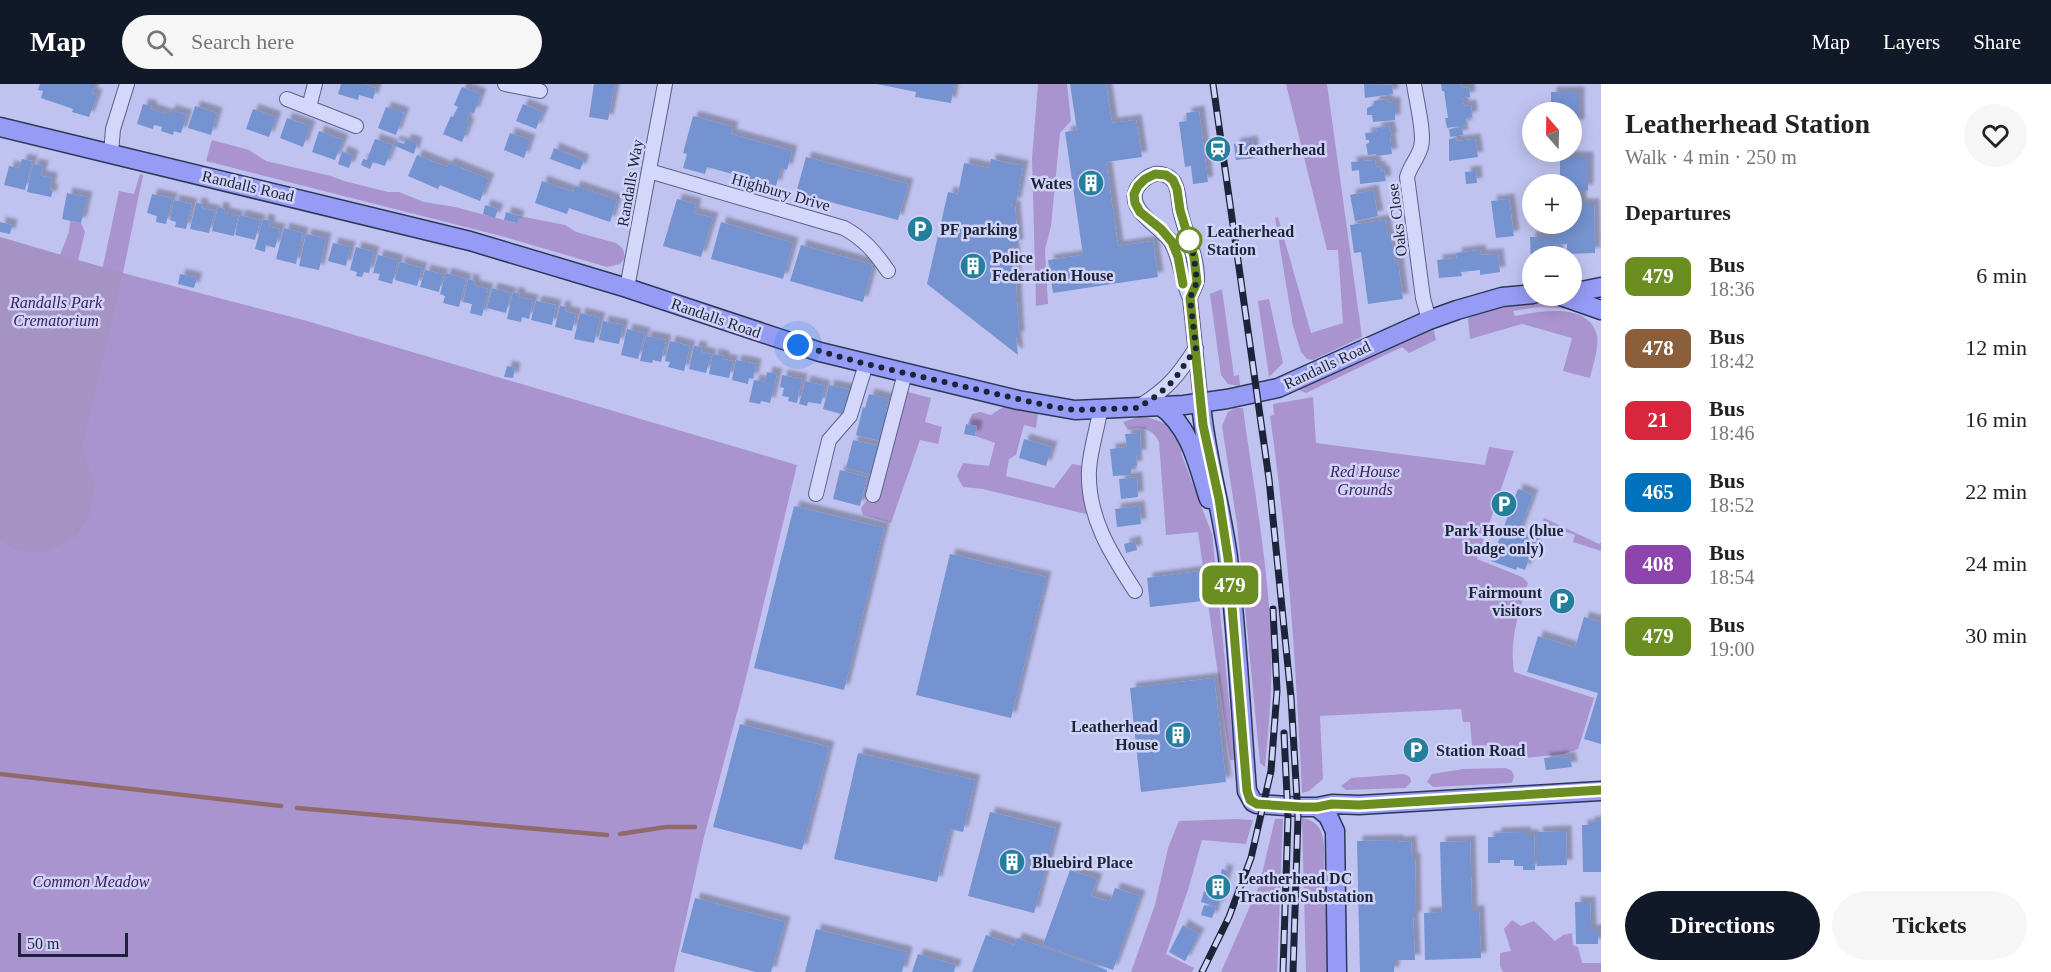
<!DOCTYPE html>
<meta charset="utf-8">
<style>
:root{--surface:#fff;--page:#f6f6f6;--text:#222;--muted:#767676;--accent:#111827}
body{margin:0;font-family:"Times New Roman",serif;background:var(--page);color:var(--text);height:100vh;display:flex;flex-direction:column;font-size:22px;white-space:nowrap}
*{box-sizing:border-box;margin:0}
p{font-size:20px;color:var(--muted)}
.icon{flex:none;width:33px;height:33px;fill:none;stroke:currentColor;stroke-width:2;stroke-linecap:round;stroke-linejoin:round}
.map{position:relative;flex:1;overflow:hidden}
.drawer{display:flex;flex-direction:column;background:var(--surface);width:450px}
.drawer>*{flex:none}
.badge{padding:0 12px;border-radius:9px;font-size:21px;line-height:39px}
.needle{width:39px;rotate:340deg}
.fabs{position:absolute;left:1522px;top:18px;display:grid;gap:12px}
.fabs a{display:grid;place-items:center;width:60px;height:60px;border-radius:50%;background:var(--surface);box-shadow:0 3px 15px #0003;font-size:30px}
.scale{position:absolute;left:18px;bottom:15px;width:110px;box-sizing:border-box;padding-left:6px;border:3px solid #1c2439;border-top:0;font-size:16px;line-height:21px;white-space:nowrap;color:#1c2439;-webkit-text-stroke:4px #d0d2f7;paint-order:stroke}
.you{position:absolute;width:30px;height:30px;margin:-15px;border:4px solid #fff;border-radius:50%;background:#1a73e8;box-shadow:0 0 0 9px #1a73e833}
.map>.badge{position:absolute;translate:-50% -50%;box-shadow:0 0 0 3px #fff}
h2{padding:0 24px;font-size:22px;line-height:54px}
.round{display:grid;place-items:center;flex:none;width:63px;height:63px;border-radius:32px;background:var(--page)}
.head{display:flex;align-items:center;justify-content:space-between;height:102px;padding:0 24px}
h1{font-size:28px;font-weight:700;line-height:45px}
.primary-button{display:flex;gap:12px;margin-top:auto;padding:12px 24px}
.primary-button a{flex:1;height:69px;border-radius:36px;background:var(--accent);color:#fff;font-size:24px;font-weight:700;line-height:69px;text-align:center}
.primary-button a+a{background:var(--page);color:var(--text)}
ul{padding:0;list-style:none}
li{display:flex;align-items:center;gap:18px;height:72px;padding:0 24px}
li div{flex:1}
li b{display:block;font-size:22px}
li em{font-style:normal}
li .badge{min-width:66px;font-weight:700;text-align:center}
header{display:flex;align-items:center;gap:36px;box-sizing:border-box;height:84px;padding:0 30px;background:var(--accent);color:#fff}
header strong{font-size:28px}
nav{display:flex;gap:33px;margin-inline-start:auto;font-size:21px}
.search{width:420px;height:54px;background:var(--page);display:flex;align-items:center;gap:15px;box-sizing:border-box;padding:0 21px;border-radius:33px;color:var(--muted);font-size:22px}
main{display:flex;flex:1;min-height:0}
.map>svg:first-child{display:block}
.green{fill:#a994cf}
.cemetery{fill:#a594c3}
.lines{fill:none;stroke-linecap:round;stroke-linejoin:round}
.stream{stroke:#906a6a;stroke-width:4.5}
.building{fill:#7493d0;filter:url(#shadow)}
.minor-casing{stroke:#57638a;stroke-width:16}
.major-casing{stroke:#2c3858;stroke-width:21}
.minor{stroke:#d4d6fa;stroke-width:14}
.major{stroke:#969cf5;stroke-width:18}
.rail-casing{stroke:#1c2439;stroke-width:7}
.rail{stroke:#d0d2f7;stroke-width:4.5;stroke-dasharray:14;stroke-linecap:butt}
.line-casing{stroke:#fff;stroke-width:14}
.line{stroke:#6b8e23;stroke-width:9}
.walk{stroke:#1c2439;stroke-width:6;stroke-dasharray:0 10.8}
.stop-dot{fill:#fff;stroke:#6b8e23;stroke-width:3}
.labels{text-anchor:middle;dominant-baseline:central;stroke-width:5;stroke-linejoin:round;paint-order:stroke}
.poi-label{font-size:16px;font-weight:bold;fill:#1c2439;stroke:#d0d2f7;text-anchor:start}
.street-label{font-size:16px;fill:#1c2439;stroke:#d0d2f7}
.stop-label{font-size:16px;font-weight:bold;fill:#1c2439;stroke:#d0d2f7;text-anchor:start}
.park-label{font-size:16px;font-style:italic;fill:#3c2256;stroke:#d0d2f7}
</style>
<header>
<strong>Map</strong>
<div class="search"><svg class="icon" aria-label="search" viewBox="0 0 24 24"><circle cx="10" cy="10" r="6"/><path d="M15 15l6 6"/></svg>Search here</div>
<nav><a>Map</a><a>Layers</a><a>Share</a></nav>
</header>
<main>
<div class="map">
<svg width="1601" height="888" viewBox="0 0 1601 888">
<defs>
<filter id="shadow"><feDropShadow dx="5.5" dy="-5.5" stdDeviation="1.5" flood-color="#0004"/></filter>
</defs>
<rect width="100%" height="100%" fill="#c0c3f0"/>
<path class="green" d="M1038,0H1067L1071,37L1060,49L1051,142L1045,166L1048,220L1036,222L1032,74Z
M1286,0H1327L1362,253L1313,276L1307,275L1301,268L1293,242L1275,134L1278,133L1311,249L1343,239L1338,166H1327Z
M212,56L249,66L266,77L331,92L344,97L388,108H399L424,118L455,123L516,139L519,132L565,141L576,148L616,159L623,165L625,174L620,180L607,183L505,153L206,77Z
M140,90L143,91L123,189L307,237L797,381L742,610L704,753L674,888H0V438L81,285L119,107L134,110Z
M70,137L81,139L85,148L75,189L0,153L60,171L69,148Z
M1222,205L1234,292L1239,291L1240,302L1228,300L1221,291L1210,210Z
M1269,215L1283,279L1269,293L1258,217Z
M1529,218L1563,219L1574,225L1539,223L1513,227L1515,232C1540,227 1590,218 1597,252C1599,264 1593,281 1590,294L1563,287L1572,254L1522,240L1470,255L1468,235L1472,230Z
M1433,242L1436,256L1409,269L1402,263L1306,309L1299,306V302Z
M908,308L931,314L925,338L942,343L938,360L920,356L891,439L863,431L861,424L867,416L877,417Z
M1313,313L1316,359L1485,381L1489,363L1514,367L1477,475L1522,493L1528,499C1519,527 1509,557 1514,588L1594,614L1578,665L1563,670L1515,675L1501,670L1500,661L1472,662L1470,638H1463L1461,625L1320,632L1323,695L1309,707L1302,709C1296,583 1288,457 1270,332L1274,331L1273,320Z
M1006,321L1038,329L1036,344L1024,341L1016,371L1009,375L1006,392L1054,404L1072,380L1083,382L1086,430L983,405L963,403L957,392L963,379L989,382L995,359L975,352L977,342L968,340L972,330L980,328L991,331Z
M1235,324H1243C1253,400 1268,478 1271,555C1273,598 1269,640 1265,683L1260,679L1237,440L1222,342L1228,328Z
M1141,332C1166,338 1168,339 1183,361L1181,369L1212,450L1235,676H1230L1198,448L1166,451L1159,358C1153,345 1141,342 1128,346L1123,338Z
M1544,434L1599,460L1601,458V467L1573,458L1575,451L1542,440Z
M1506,684L1512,687L1514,692L1512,699L1433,703L1427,698L1432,690L1463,685Z
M1404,690L1410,693L1411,698L1405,704L1346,706L1341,702L1351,694Z
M1302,734C1337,740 1317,781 1329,804L1331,888H1306Z
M1236,735L1253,736L1246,760L1202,756L1188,806L1166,870L1194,884L1192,888H1131L1155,821L1168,764L1179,737Z
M1275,735H1283L1277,888H1221L1259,802Z
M1512,836L1521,842L1534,837L1555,857L1563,851L1572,849L1573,861L1578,863L1582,879H1601V888H1503L1500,882V869L1511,867L1504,845Z"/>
<path class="cemetery" d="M0,153L123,189L82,364L95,402L90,429L77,452L45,469L16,466L0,455Z"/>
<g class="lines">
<path class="stream" d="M0,690L281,722
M297,724L607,751
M620,750L666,743H695"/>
</g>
<path class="building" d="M40,0H95L92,9L97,11L89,33L72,28L73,25L41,14L43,7L38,6Z
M341,0H363L376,4L373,15L359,11L358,16L338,10Z
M594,0H615L608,36L589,33Z
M877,0H954L951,19L915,13L916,8Z
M1070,0H1106L1112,39L1136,36L1142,73L1106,78L1118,162L1153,157L1158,193L1053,209L1048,176L1083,171L1065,48L1077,46Z
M1364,0L1392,1L1393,10L1365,14Z
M1441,0H1461L1462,4L1469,3L1470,13L1462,14L1464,22L1471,21L1472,33L1466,34L1467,41L1447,44L1445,34H1448L1444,7H1442Z
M462,3L481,10L474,29L470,28L466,38L469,40L462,58L443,50L451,32L453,33L458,23L454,21Z
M1551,8H1579V41H1572V28H1551Z
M1387,15L1388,19L1395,18V36L1373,38L1372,31H1367V24L1374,21V17Z
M143,20L152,22L151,25L166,30H169L170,26L187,31L181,49L174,47L173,51L161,47L162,43L154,41L153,45L137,40Z
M523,20L543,28L536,45L516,37Z
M195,22L217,29L211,51L188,44Z
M386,23L404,29L396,51L378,44Z
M253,25L276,33L269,53L246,45Z
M1199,27L1208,98L1193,100L1191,82L1185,83L1179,38L1187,37L1186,29Z
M693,32L733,43L731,50L792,67L787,86L781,84L776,102L707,83L705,90L683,84L687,70L683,69Z
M287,34L310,42L303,63L280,54Z
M1389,42L1392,54H1390L1392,70L1376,72V70L1368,71L1366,60L1369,59V56H1366L1365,49L1377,48L1376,44Z
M1462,43L1463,51L1450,53L1449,45Z
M319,47L343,56L335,76L312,68Z
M510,49L530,56L524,74L504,66Z
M1456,54L1457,57L1475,55L1478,73L1449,77V55Z
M375,55L393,61L385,82L373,78L370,85L361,81L363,75L367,76Z
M406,55L417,59L414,70L393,61L395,57L404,60Z
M1252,57L1255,74L1236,76L1234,60Z
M554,64L584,76L580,86L550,75Z
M342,67L353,72L349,84L338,80Z
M417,71L447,83L449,79L489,95L480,117L440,101L438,105L408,92Z
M806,73L908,100L898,136L796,109Z
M1560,73H1588V106H1581V120H1594L1595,169L1567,170V160L1557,161L1558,172H1533V180H1531L1530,153H1555V142H1566V140H1572V100H1560Z
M22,75L32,77L25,106L4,101L9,82L19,84Z
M991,75L1023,82L1016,119H1012L1011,122H1015L1018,161H1012V164L1014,163L1019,253H1016L1018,271L927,200L948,108L958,110L964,79L989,84Z
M1375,76L1376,83L1380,82L1381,87L1384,86L1386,97L1360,100L1359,86L1352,87L1351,78Z
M33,80L43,82L41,92L52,94L50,105L53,106L51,113L27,108Z
M1476,87L1477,99L1466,100L1465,88Z
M542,97L573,108L575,102L617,116L610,138L569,124L567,130L535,119Z
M1373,106L1378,132L1355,137L1350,111Z
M67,109L87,113L81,139L62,135Z
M152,110L172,114L166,140L156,138L157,132L147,129Z
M677,115L696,120L694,129L713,134L701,173L663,162Z
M1509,115L1514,152L1496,154L1491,117Z
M174,116L192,120L186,145L175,143L176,138L170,136Z
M196,119L203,120L202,124L215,127L209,149L190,145Z
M485,121L498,125L495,134L483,130Z
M218,123L225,125L224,129L238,132L234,152L212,147Z
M506,128L519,132L517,139L504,136Z
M240,131L260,136L255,156L235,151Z
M263,135L270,137L269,143L280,145L275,164L266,161L265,168L255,165Z
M1385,136L1388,153H1391L1395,179L1398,178L1403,215L1368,220L1361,168L1354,169L1350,141Z
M0,138L12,141L10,150L0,148Z
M721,138L793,159L783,195L711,175Z
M284,144L303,149L296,180L276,175Z
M306,150L326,154L319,186L299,182Z
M333,159L350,163L346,182L328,177Z
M801,161L873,181L863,218L790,197Z
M356,163L374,168L369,189L364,188L362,193L356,192L357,188L350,186Z
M1480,166L1481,171L1498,170L1500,188L1480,191V186L1461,188L1462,192L1439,194L1437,176L1457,174L1456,169Z
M378,171L398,176L392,200L378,196L380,190L373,189Z
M400,178L422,184L417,202L395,196Z
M425,186L443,190L439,208L420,203Z
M446,189L466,195L459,223L443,219L445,212L440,210Z
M180,190L197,194L194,204L178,200Z
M468,195L475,197L473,201L488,205L482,232L470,229L472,220L463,218Z
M492,204L511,209L506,229L487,224Z
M513,208L520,210L519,213L533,216L529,235L522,233L521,238L507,235Z
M536,217L556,221L552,241L531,236Z
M560,222L566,223L565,227L576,230L572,247L555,243Z
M580,229L600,234L594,259L574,255Z
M603,237L623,241L619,260L599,256Z
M627,245L645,249L638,275L621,271Z
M646,252L666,256L661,278L653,276L652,279L640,277Z
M670,257L690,262L684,287L668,283L670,278L665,277Z
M694,262L702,263L701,268L711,270L706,289L689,285Z
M713,270L724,272L723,275L733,277L729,294L709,290Z
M736,276L756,280L753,295L749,294L748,300L732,296Z
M507,282L515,284L513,294L504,293Z
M767,288L777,290L770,319L761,317L760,320L749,318L754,296L765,298Z
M782,291L802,295L797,319L788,317L789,313L782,312L784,304L780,303Z
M805,297L825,302L821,320L808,318L807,322L799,320Z
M829,301L852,306L845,331L823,325Z
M869,310L889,315L886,328H888L881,357L856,351L863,323L865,324Z
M966,340L977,342L975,352L964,350Z
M1140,349L1141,371H1136L1137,382L1131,383V391L1113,392L1110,365L1127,363L1125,350Z
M1024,355L1052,363L1046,382L1019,374Z
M853,356L880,362L873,391L846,384Z
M840,386L867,393L860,422L833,415Z
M1137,393L1138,413L1121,415L1119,395Z
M1518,405L1533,411L1518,450L1528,454L1529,451L1537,454L1525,486L1517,483L1516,486L1491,477Z
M794,422L884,444L844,606L754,584Z
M1139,422L1141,440L1117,443L1115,425Z
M1135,457L1137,466L1126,469L1124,460Z
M950,470L1046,493L1011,634L916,611Z
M1200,487L1203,517L1150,523L1147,494Z
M1584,533L1601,538V660L1584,655L1598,609L1527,588L1538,552L1575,564Z
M1214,594L1226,698L1141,708L1130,604Z
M740,640L829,663L802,766L713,743Z
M858,669L975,696L963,748L950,745L937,798L834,775Z
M1563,672V674L1570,673L1572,683L1546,686L1544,674Z
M990,728L1056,744L1034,829L968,812Z
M1601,737V788H1583L1582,741H1589V738Z
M1566,747L1567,781L1537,782V748Z
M1525,748V751H1534L1535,786H1523V782H1514V776H1500V779H1488V753H1496V749Z
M1398,756V758L1411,757L1412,774H1415L1416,833H1413L1415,876H1394V888H1360L1357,757Z
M1470,757L1472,827H1479L1481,874L1425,876L1424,829L1442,828L1440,758Z
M1222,785L1228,787L1218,823L1201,818L1204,807L1211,809L1214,798L1218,799Z
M1070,786L1097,795L1091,812L1110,818L1115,804L1140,812L1113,886L1043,861Z
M695,814L785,838L771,888H756L681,868Z
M1575,818H1590L1591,846H1598V860H1576Z
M1204,821L1216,824L1212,834L1201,831Z
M1183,841L1199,850L1185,877L1169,868Z
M816,845L907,868L902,888H805Z
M986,851L1014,861L1017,854L1107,886V888H972Z
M918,870L956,881L954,888H912Z"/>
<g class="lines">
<defs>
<path id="minor" d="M505,0L540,7
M1414,0C1416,15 1425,50 1421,63C1418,74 1410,82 1407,93L1423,214L1429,236
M287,15L356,42
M309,23L315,0
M111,69L113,45L127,0
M649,87L844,144C864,155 875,168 888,187
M627,204L665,0
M1190,214C1192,208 1196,202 1197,197C1198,174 1186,151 1181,130C1178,120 1180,108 1174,98C1170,92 1162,89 1155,90C1148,92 1141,98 1137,104C1125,126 1161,142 1171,158C1181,175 1181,196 1190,214L1201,319
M1140,322C1168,304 1178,292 1196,264
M1100,327C1097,346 1090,367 1089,386C1087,433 1111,470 1135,507
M816,410L829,356L850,332L866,280
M873,411L905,289"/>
<path id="major" d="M0,43L470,157L627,204L820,268L1018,316L1075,326L1184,321L1227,315L1278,304L1429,236L1457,226L1502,213L1533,210
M1572,209L1601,203
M1561,212L1601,226
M1201,319C1205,369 1221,422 1228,473C1237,550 1241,629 1247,707L1253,718L1257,720L1301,723H1317L1332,720L1359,721L1601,707
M1161,322C1191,344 1198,382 1209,415
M1317,723L1328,732L1335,747L1337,888"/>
</defs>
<use href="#minor" class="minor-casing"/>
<use href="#major" class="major-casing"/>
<use href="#minor" class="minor"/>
<use href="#major" class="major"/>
<defs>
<path id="rail" d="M1213,0L1269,395L1291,613L1298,733L1293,888
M1202,888L1229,833L1251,774L1271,687L1277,607L1273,525
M1283,888L1288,733L1284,649"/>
</defs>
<use href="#rail" class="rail-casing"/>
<use href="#rail" class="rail"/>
</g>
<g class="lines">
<defs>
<path id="line" d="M1183,200L1178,173L1172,158L1161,145L1140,128L1135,119L1134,110L1138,102L1145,95L1155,90L1166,91L1173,96L1177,105L1180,126L1194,173L1197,198L1190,214L1203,341L1219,415L1228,474L1247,707L1250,716L1257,720L1301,723H1317L1332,720L1359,721L1601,706"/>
</defs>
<use href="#line" class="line-casing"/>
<use href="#line" class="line"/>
<path class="walk" d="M798,261L866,280L1053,323L1075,326L1138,324L1159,310L1174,296L1196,264L1190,214L1197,198L1194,173L1189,156"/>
</g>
<defs>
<symbol id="station-disc" viewBox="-11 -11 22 22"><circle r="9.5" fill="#247f9c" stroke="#d0d2f7"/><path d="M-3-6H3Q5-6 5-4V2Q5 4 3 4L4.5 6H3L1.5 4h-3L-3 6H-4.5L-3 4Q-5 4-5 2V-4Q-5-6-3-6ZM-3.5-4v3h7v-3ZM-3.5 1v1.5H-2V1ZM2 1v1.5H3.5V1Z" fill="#fff"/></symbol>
<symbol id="building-disc" viewBox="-11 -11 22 22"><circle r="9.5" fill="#247f9c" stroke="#d0d2f7"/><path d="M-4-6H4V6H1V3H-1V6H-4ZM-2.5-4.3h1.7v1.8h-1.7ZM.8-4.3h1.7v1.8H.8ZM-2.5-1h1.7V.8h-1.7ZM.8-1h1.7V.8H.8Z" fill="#fff"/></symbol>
<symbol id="parking-disc" viewBox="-11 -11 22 22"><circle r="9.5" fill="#247f9c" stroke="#d0d2f7"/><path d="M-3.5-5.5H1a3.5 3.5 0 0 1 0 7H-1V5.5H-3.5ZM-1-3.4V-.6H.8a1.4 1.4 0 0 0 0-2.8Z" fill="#fff"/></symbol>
</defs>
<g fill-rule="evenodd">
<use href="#station-disc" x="1203" y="50" width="30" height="30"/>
<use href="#building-disc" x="1076" y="84" width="30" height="30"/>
<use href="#parking-disc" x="905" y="130" width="30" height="30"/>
<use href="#building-disc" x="958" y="167" width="30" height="30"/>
<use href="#parking-disc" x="1489" y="405" width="30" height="30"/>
<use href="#parking-disc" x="1547" y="502" width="30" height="30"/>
<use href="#building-disc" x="1163" y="636" width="30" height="30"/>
<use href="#parking-disc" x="1401" y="651" width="30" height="30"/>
<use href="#building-disc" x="997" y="763" width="30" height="30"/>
<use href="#building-disc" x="1203" y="788" width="30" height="30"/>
</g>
<circle class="stop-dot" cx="1189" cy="156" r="12"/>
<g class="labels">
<g class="poi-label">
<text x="1238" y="65">Leatherhead</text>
<text x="1072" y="99" text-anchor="end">Wates</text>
<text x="940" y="145">PF parking</text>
<text x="992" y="173">Police<tspan x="992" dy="18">Federation House</tspan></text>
<text x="1504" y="446" text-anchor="middle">Park House (blue<tspan x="1504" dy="18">badge only)</tspan></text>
<text x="1542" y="508" text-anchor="end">Fairmount<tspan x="1542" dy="18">visitors</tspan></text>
<text x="1158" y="642" text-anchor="end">Leatherhead<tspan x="1158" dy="18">House</tspan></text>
<text x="1436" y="666">Station Road</text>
<text x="1032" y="778">Bluebird Place</text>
<text x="1238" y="794">Leatherhead DC<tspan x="1238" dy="18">Traction Substation</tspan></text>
</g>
<g class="street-label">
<text transform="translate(630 99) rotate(-80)">Randalls Way</text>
<text transform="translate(248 102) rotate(13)">Randalls Road</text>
<text transform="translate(781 108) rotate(16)">Highbury Drive</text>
<text transform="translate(1397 136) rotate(-97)">Oaks Close</text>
<text transform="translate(716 234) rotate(19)">Randalls Road</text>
<text transform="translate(1327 281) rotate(-25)">Randalls Road</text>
</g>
<g class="stop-label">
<text x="1207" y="147">Leatherhead<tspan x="1207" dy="18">Station</tspan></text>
</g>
<g class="park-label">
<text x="56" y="218">Randalls Park<tspan x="56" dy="18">Crematorium</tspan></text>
<text x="1365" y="387">Red House<tspan x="1365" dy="18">Grounds</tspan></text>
<text x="91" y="797">Common Meadow</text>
</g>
</g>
</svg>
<div class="fabs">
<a><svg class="needle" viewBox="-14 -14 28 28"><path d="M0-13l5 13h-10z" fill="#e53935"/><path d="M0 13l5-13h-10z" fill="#767676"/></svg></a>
<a>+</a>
<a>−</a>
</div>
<div class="scale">50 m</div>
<div class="you" style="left:798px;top:261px"></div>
<b class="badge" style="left:1230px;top:501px;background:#6b8e23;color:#fff">479</b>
</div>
<section class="drawer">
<div class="head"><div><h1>Leatherhead Station</h1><p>Walk · 4 min · 250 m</p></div><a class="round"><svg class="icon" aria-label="heart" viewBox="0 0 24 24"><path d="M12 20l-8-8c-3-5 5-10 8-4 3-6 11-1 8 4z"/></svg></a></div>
<h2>Departures</h2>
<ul>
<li><span class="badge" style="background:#6b8e23;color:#fff">479</span><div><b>Bus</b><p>18:36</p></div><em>6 min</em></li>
<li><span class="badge" style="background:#8b5e3c;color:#fff">478</span><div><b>Bus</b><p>18:42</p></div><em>12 min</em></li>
<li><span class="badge" style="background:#d7263d;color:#fff">21</span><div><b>Bus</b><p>18:46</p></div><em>16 min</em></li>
<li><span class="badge" style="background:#0072bc;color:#fff">465</span><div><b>Bus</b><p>18:52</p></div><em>22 min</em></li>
<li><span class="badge" style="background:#8e44ad;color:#fff">408</span><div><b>Bus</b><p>18:54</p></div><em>24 min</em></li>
<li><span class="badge" style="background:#6b8e23;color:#fff">479</span><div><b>Bus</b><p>19:00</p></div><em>30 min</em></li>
</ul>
<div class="primary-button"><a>Directions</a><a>Tickets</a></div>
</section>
</main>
